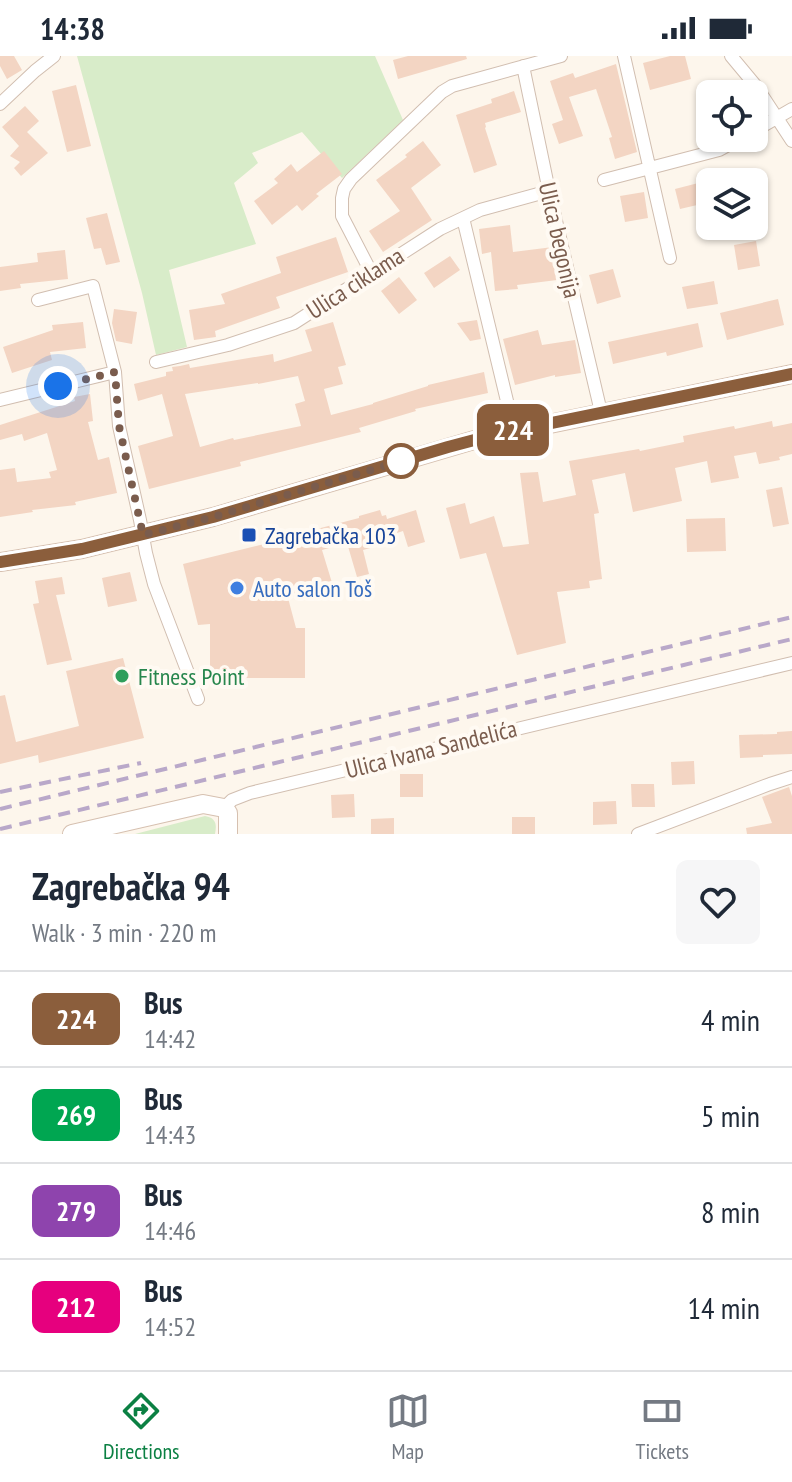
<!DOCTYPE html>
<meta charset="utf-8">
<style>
:root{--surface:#fff;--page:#f6f6f7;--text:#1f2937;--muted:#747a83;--line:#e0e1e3;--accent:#0b8043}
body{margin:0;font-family:"PT Sans Narrow",sans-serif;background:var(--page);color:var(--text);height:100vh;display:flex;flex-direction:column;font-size:30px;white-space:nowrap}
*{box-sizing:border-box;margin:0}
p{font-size:26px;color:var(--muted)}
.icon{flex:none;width:44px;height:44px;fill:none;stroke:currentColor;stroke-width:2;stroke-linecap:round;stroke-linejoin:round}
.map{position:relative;height:778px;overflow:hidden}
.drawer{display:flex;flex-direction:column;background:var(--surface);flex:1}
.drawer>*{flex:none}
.badge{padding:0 16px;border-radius:12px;font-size:28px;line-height:52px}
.tools{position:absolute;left:696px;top:24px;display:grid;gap:16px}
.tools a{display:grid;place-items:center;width:72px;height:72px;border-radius:12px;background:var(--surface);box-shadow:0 2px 6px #0004;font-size:40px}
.you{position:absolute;width:40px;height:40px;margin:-20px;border:6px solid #fff;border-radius:50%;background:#1a73e8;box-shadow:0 0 0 12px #1a73e833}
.map>.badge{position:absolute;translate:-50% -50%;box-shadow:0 0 0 4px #fff}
.round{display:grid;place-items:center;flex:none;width:84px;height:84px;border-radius:12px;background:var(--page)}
.summary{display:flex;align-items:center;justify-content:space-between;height:136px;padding:0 32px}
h1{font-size:38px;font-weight:700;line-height:60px}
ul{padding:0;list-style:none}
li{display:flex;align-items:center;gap:24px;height:96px;padding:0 32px;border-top:2px solid var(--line)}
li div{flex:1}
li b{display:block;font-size:30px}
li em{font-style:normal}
li .badge{min-width:88px;font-weight:700;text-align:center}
.status{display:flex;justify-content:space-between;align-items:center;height:56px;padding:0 40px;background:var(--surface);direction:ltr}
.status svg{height:22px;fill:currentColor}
.tab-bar{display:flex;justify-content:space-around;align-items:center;height:112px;border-top:2px solid var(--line);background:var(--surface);font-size:22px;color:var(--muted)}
.tab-bar a{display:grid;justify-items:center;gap:4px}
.tab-bar .current{color:var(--accent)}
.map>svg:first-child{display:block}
.green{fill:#d8ecc9}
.building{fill:#f3d5c3;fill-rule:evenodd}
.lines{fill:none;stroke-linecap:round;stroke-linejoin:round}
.street-casing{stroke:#d1beb0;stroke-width:14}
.secondary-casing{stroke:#d6c0b0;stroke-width:20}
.street{stroke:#fff;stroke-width:12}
.secondary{stroke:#fff;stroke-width:18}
.rail{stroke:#b9a8c9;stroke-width:4;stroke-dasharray:12 8;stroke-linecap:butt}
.line-casing{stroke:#fff;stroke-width:18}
.line{stroke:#8b5e3c;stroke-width:12}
.walk{stroke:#7a5c4d;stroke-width:8;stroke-dasharray:0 14.4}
.stop-dot{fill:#fff;stroke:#8b5e3c;stroke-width:4}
.transit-dot{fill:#1a4fb4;stroke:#fffaf3;stroke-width:3}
.shop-dot{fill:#3f7fe0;stroke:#fffaf3;stroke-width:3}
.leisure-dot{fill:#2e9e5b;stroke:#fffaf3;stroke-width:3}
.labels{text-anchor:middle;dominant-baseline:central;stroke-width:8;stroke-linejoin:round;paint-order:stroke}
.street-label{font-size:24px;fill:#7a5c4d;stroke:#fffaf3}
.transit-label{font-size:24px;fill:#164399;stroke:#fffaf3;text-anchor:start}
.shop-label{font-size:24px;fill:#366cbe;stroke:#fffaf3;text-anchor:start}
.leisure-label{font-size:24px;fill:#27864d;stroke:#fffaf3;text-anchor:start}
</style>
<div class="status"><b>14:38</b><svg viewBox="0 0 49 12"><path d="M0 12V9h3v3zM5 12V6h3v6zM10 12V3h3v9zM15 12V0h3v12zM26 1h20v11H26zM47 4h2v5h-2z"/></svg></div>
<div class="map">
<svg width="792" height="778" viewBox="0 0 792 778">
<rect width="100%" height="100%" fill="#fdf6ec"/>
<path class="green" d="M77,0H375L403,64L342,122L302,76L252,97L258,107L234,127L256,188L169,214L187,291L156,299L142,237Z
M205,760C216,762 217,768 215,778H135Z"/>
<path class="building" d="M0,0H14L22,14L7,23L0,10Z
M408,0H466L467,3L398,23L393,4Z
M670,0H685L691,23L650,34L643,7Z
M616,8L637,96L615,103L609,82L612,81L596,33L569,41L583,80L559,88L552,68L563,64L550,25L573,17L575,22Z
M76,29L91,90L67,96L52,35Z
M514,35L521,56L485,67L486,71L485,72L497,109L474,117L456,59L492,47L491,43Z
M25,50L39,65L27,76L48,97L21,120L14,112L20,106L10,100L19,90L2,71Z
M423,85L441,109L411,132L432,164L383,196L369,175L400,155L376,124L407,101L405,99Z
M324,95L342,118L316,138L319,140L302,155L297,149L272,169L254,145L278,127L274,123L291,108L297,116Z
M710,124V146L680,153L675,133Z
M644,136L648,162L625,166L620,140Z
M107,157L120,206L106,209L101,192L94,193L86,162Z
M510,169L513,196L553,191L557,224L517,229L518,233L495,235L491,196L482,198L479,173Z
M336,181L348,216L276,241L280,252L215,275L216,281L194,284L189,254L225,248L221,238L281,217L276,201Z
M756,185L760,210L738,214L734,189Z
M65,194L68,223L20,228L21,232L0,235V211L38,206L37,197Z
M450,200L460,214L434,232L424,217Z
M613,213L621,241L597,248L589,219Z
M399,221L417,244L399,258L381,235Z
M714,225L718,248L687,253L682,231Z
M778,243L784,269L727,284L720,257Z
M114,253L137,256L132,288L116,285L112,267Z
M477,264L481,283L470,285L457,267Z
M83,266L86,292L50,296L52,304L12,317L3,291L53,274L52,269Z
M333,266L346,309L338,311L343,328L324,333L331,359L373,348V347L428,330V329L484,316L488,337L415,353L416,355L359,372L361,376L240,406L241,410L149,433L138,390L173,380L162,338L138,345L134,328L166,320V316L173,315L172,311L180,310L189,308L190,312L273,298L274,306L312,295L305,274ZM298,320L305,345L295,348L301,370L234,384L233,382L200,391L185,338L258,327V328Z
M698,267L703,291L667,300L666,296L613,308L608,286Z
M538,274L542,289L575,284L581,317L555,321V319L515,329L503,283Z
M90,338L93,365L88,366L98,404L109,401L117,437L75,446L76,449L32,454L33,456L0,461V414L15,412L17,426L51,422L49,416L57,414L47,377L24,385L22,378L0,384V369L75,345L74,341Z
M772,365L773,371L792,367V398L779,401L780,404L759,408L756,396L734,400L739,422L711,427L707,405L675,412L682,445L633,456L625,417L592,424L599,457L594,458L602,523L589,525L590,532L557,536L566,587L517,599L486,497L460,503L446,452L465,447L470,468L494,460L503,491L529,488L520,417L538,416L543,446L576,439L569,405L639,393L640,395L684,386L683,380L734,370L735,373Z
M782,431L789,468L773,471L766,434Z
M380,454L382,460L386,459L387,463L416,454L425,486L408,491L403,475L379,483L381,489L363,494L369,518L357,521L347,487L322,494L333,530L316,535V533L288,542L296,572H305V622H210V568L198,569L183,508L285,483V481L312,472L313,474L359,462V460Z
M725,462L726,495L687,496L686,463Z
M130,516L137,545L108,551L102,522Z
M62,521L65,538L56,539L72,604L47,609L33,548L39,547L35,525Z
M123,602L144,682L39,707L38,699L0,708V640L5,639L16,686L79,670L66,615Z
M792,675V698L763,699V701L740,702L739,679L777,678V676Z
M694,705L695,728L672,729L671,706Z
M400,718H423V741H400Z
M631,728H654L655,751H632Z
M789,731L792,740V778H747L746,772L772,767L762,741Z
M354,738L355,761L332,762L331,739Z
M616,745L617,768L593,769V746Z
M512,761H535V778H512Z
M394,762V778H371V763Z"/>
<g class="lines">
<defs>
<path id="street" d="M624,0L670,202
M731,0L756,30L792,85
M523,10L549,135L601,356
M0,48L35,15L54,0
M754,75L792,53
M604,124L719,94L741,82
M463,162L514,374
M371,216L342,160V142L344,133L351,123L442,36L452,30L561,0
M38,244L93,230L115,316L119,370L140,464L146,497L154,528L198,643
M156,306L228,289L294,267L440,173L480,154L549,135
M0,344L115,316
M224,752L232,744L250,737L792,607
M638,778L770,728L792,721"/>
<path id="secondary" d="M0,506L82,493L213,461L481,382L792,318
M72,778L203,748L224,752L228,757V778"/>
</defs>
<use href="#street" class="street-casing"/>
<use href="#secondary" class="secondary-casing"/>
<use href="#street" class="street"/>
<use href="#secondary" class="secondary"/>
<path class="rail" d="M0,736L141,707
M0,753L792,561
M0,773L792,583"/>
</g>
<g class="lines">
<defs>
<path id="line" d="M0,506L82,493L213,461L448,391L497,378L792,318"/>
</defs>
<use href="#line" class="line-casing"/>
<use href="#line" class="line"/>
<path class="walk" d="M58,330L115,316L119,370L143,479L213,461L401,405"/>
</g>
<circle class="stop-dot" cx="401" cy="405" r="16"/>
<rect class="transit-dot" x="241" y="471" width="16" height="16" rx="4"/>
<circle class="shop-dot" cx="237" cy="532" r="8"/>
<circle class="leisure-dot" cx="122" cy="620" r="8"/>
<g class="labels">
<g class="street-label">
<text transform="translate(560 184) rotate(77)">Ulica begonija</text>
<text transform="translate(355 227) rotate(-33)">Ulica ciklama</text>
<text transform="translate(431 693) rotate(-14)">Ulica Ivana Sandelića</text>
</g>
<g class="transit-label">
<text x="265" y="479">Zagrebačka 103</text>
</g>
<g class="shop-label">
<text x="253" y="532">Auto salon Toš</text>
</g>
<g class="leisure-label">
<text x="138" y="620">Fitness Point</text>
</g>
</g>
</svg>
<div class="tools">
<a><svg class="icon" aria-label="locate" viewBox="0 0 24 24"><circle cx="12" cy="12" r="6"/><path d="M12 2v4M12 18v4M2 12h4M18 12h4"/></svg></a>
<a><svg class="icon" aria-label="layers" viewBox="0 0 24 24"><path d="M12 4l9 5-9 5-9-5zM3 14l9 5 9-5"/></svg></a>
</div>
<div class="you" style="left:58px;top:330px"></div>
<b class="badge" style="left:513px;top:374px;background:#8b5e3c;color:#fff">224</b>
</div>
<section class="drawer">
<div class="summary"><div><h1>Zagrebačka 94</h1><p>Walk · 3 min · 220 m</p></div><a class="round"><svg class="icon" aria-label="heart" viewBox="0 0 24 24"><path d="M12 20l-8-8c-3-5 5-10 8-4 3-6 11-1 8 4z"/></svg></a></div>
<ul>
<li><span class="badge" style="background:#8b5e3c;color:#fff">224</span><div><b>Bus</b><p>14:42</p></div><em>4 min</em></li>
<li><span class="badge" style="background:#00a651;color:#fff">269</span><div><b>Bus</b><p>14:43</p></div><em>5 min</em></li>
<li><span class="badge" style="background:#8e44ad;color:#fff">279</span><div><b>Bus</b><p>14:46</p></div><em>8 min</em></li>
<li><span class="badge" style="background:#e6007e;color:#fff">212</span><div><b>Bus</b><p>14:52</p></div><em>14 min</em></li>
</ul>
</section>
<nav class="tab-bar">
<a class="current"><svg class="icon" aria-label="directions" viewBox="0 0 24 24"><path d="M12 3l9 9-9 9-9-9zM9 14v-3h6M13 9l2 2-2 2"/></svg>Directions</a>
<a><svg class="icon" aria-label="map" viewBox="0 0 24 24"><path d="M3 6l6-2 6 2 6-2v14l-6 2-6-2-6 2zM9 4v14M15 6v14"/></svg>Map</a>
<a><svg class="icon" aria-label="tickets" viewBox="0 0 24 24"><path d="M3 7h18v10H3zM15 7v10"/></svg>Tickets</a>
</nav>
